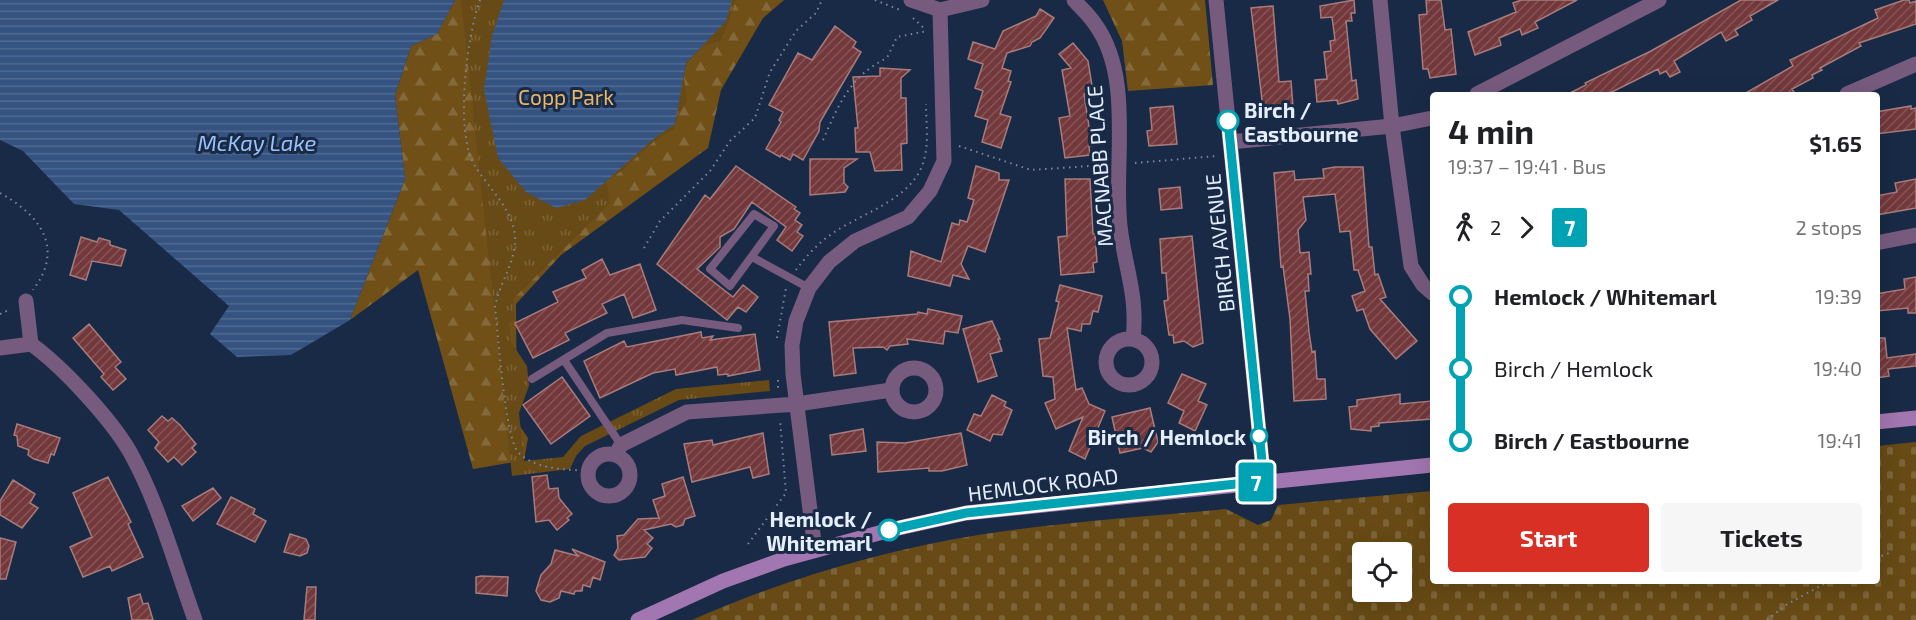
<!DOCTYPE html>
<meta charset="utf-8">
<style>
:root{--surface:#fff;--page:#f6f6f6;--text:#202124;--muted:#757577;--accent:#d93025}
body{margin:0;font-family:"Exo 2",sans-serif;background:var(--page);color:var(--text);height:100vh;display:flex;flex-direction:column;font-size:22px;white-space:nowrap}
*{box-sizing:border-box;margin:0}
p{font-size:20px;color:var(--muted)}
.icon{flex:none;width:33px;height:33px;fill:none;stroke:currentColor;stroke-width:2;stroke-linecap:round;stroke-linejoin:round}
.map{position:relative;flex:1;overflow:hidden}
.panel{position:absolute;left:1430px;top:92px;width:450px;height:492px;display:flex;flex-direction:column;background:var(--surface);border-radius:6px;box-shadow:0 6px 24px #0002}
.panel>*{flex:none}
.badge{padding:0 12px;border-radius:4px;font-size:21px;line-height:39px}
.tools{position:absolute;left:1352px;top:542px;display:grid;gap:12px}
.tools a{display:grid;place-items:center;width:60px;height:60px;border-radius:6px;background:var(--surface);box-shadow:0 6px 24px #0002;font-size:30px}
.map>.badge{position:absolute;translate:-50% -50%;box-shadow:0 0 0 3px #fff}
.legs{display:flex;align-items:center;gap:9px;height:66px;padding:0 18px;font-size:20px}
.legs p{margin-inline-start:auto}
.headline{display:flex;align-items:center;justify-content:space-between;height:102px;padding:0 18px}
h1{font-size:33px;font-weight:700;line-height:45px}
.action{display:flex;gap:12px;margin-top:auto;padding:12px 18px}
.action a{flex:1;height:69px;border-radius:6px;background:var(--accent);color:#fff;font-size:24px;font-weight:700;line-height:69px;text-align:center}
.action a+a{background:var(--page);color:var(--text)}
ul{padding:0 18px;list-style:none}
li{display:flex;align-items:center;gap:21px;height:72px;font-size:22px}
li i{display:grid;place-items:center;width:9px;height:100%;margin:0 8px;background:currentColor}
li i::after{content:'';width:15px;height:15px;margin:-8px;border:4px solid;border-radius:50%;background:var(--surface)}
li p{margin-inline-start:auto}
li:first-child i{background:linear-gradient(#0000 50%,currentColor 0)}
li:last-child i{background:linear-gradient(currentColor 50%,#0000 0)}
.map>svg:first-child{display:block}
.forest{fill:url(#forest-firs)}
.cemetery{fill:url(#cemetery-stones);fill-rule:evenodd}
.park{fill:url(#park-tufts)}
.water{fill:url(#water-rules)}
.building{fill:url(#building-hatch);stroke:#a87c7c;stroke-width:1.5}
.lines{fill:none;stroke-linecap:round;stroke-linejoin:round}
.path{stroke:#7b899f;stroke-width:2;stroke-dasharray:1.5 4.5;stroke-linecap:butt}
.service{stroke:#775b7f;stroke-width:8}
.minor{stroke:#775b7f;stroke-width:15}
.tertiary{stroke:#775b7f;stroke-width:15}
.secondary{stroke:#a276b0;stroke-width:15}
.line-1-casing{stroke:#fff;stroke-width:14}
.line-1{stroke:#00a3b4;stroke-width:9}
.stop-1-dot{fill:#fff;stroke:#00a3b4;stroke-width:3}
.labels{text-anchor:middle;dominant-baseline:central;stroke-width:6;stroke-linejoin:round;paint-order:stroke}
.park-label{font-size:21px;fill:#e9b767;stroke:#182a45}
.stop-label{font-size:21px;font-weight:bold;fill:#e4eefd;stroke:#182a45;text-anchor:end}
.street-label{font-size:21px;fill:#e4eefd;stroke:#182a45}
.water-label{font-size:22px;font-style:italic;fill:#9ac0f9;stroke:#182a45}
</style>
<div class="map">
<svg width="1916" height="620" viewBox="0 0 1916 620">
<defs>
<pattern id="forest-firs" width="22" height="20" patternUnits="userSpaceOnUse" patternTransform="scale(1.5)"><rect width="22" height="20" fill="#705017"/><path d="M5 1l3.5 6h-7zM16 11l3.5 6h-7z" fill="#846a3a"/></pattern>
<pattern id="cemetery-stones" width="16" height="16" patternUnits="userSpaceOnUse" patternTransform="scale(1.5)"><rect width="16" height="16" fill="#674a15"/><path d="M2 7V4a2 2 0 0 1 4 0v3zM10 15v-3a2 2 0 0 1 4 0v3z" fill="#7d6438"/></pattern>
<pattern id="park-tufts" width="24" height="20" patternUnits="userSpaceOnUse" patternTransform="scale(1.5)"><rect width="24" height="20" fill="#674a15"/><path d="M3 7l-1-3M5 7V3M7 7l1-3M15 17l-1-3M17 17v-4M19 17l1-3" fill="none" stroke="#7d6438"/></pattern>
<pattern id="water-rules" width="6" height="5" patternUnits="userSpaceOnUse" patternTransform="scale(1.5)"><rect width="6" height="5" fill="#355380"/><path d="M0 2.5h6" fill="none" stroke="#526c93"/></pattern>
<pattern id="building-hatch" width="6" height="6" patternUnits="userSpaceOnUse" patternTransform="scale(1.5)"><rect width="6" height="6" fill="#73383b"/><path d="M-1 1l2-2M0 6l6-6M5 7l2-2" fill="none" stroke="#875558"/></pattern>
</defs>
<rect width="100%" height="100%" fill="#182a45"/>
<path class="forest" d="M455,0H504L675,124L686,63L726,21L732,0H784L763,18L721,90L708,148L561,255L516,304L517,422L528,438L523,466L514,462L473,469L418,270L350,320L405,179L395,95L411,46L437,34Z
M1103,0H1205L1213,85L1128,91L1122,41Z"/>
<path class="cemetery" d="M1916,442V620H692C783,580 880,551 978,535C1060,522 1144,517 1226,509L1258,525L1271,520L1278,505L1432,491V580H1876L1877,446ZM1362,552H1401V591H1362Z"/>
<path class="park" d="M461,0H736L722,40L690,51L683,69L687,102L678,115L674,130C648,140 632,167 607,181L609,204L513,299L515,318L509,323L511,342L527,366L529,386L519,413L524,461L563,457L581,436L676,389L769,380L770,391L679,400L585,446L576,456L570,469L512,476Z"/>
<path class="water" d="M0,0H455L437,34L411,46L395,95L405,179L350,320L291,355L237,357L210,334L229,306L119,210L74,204L23,151L0,140Z
M504,0H732L726,21L686,63L675,124L656,137L585,200L556,208L526,192L498,158L484,90L492,36Z"/>
<path class="building" d="M1354,0L1355,13H1351L1352,21H1346L1352,81L1356,80L1358,99L1338,104L1337,100L1317,102L1315,80L1327,79L1324,52L1331,51L1330,41L1335,40L1332,17L1321,18L1320,6Z
M1426,0H1441L1445,30L1451,29L1456,74L1430,78L1428,69H1423L1419,15L1427,14Z
M1521,0H1577L1535,22L1538,28L1522,35L1520,29L1499,38L1501,45L1475,55L1468,32L1516,12L1513,3Z
M1741,0H1778L1750,16L1752,20L1735,30L1738,35L1726,41L1721,32L1674,61L1680,72L1670,77L1666,71L1660,74L1658,69L1608,94H1568L1586,85L1585,83L1651,51Z
M1904,0H1909L1910,3L1916,1V24L1859,43L1861,46L1820,68L1822,70L1812,75L1813,78L1792,89L1795,94H1744L1793,66L1790,60L1878,18L1875,10Z
M1273,6L1279,82L1291,81L1293,107L1263,108L1251,8Z
M1040,9L1054,18L1040,38L1032,42L1030,46L1007,53L1002,68L1011,71L1008,81L1011,82L1000,114L1011,117L1001,148L982,142L988,120L975,116L983,91L975,88L983,64L968,59L973,42L995,49L1003,31L1036,16Z
M835,26L856,42L853,47L861,52L820,122L819,131L803,160L793,154L790,160L781,155L780,157L766,149L781,122L779,120L783,112L769,105L798,53L812,60Z
M1073,43L1088,61L1093,92L1084,94L1092,146H1089L1090,155L1065,158L1059,118L1070,116L1062,70L1071,68L1059,54Z
M880,68L910,70L901,78V98H906L907,143L901,144L902,170L875,171L870,152H856L855,128H858L853,77L880,76Z
M1173,106L1177,144L1149,146L1147,131L1152,130L1150,108Z
M1911,106V109L1916,108V129L1876,134V112Z
M810,159H857L844,168V183L848,187L845,192L810,195Z
M736,166L796,207L794,209L800,213L795,220L802,225L797,232L803,236L792,251L777,240L786,227L752,202L734,229L720,237V247L697,269L733,297L743,285L758,297L746,312L738,307L727,320L657,264L705,195L710,199Z
M976,166L999,173V180H1009L985,252L968,246L961,264L969,279L953,275L950,286L908,276L911,251L941,262L952,223L959,225L960,220L967,222L974,200L968,198Z
M1335,167H1363L1369,247H1372L1375,275L1378,274L1386,297L1380,299L1417,341L1396,359L1370,329L1363,309L1357,311L1352,296L1365,291L1358,270H1354L1350,231L1340,232L1335,194L1303,197L1306,220L1298,230L1300,253L1309,252L1311,274H1308L1309,291H1305L1309,332L1312,352L1315,351L1317,379H1325L1326,399L1294,401L1290,319L1283,266L1281,267L1274,173L1294,171L1295,180L1324,178L1323,169Z
M1065,179H1090L1093,234H1095L1097,262L1093,263L1094,272L1061,275L1058,237L1067,236Z
M1916,179V208L1876,215V196L1897,192L1895,183Z
M1180,187L1182,208L1161,210L1159,189Z
M1192,236L1203,343L1193,347L1184,341L1174,343L1173,335H1169L1164,301L1168,300L1166,273H1162L1160,239Z
M81,237L97,242L99,238L110,241V245L126,250L121,266L92,261L86,280L70,275Z
M602,259L610,275L640,264L656,310L633,318L624,294L602,304L607,313L565,333L569,340L533,358L515,323L558,302L553,292L586,278L582,270Z
M1916,277V313H1908V308L1876,311V294L1905,289L1904,279Z
M1060,285L1102,296L1098,312L1093,311L1090,324H1082L1081,331L1067,328L1076,390L1082,388L1089,404L1105,411L1085,459L1069,451L1083,417L1056,429L1045,403L1055,399L1053,377L1043,376L1039,339L1050,338L1059,302L1056,301Z
M928,309L962,316L958,333L945,331L943,344L907,339L908,344L890,346L887,350L883,347L853,348L856,373L834,376L829,322L917,314L918,312L927,314Z
M992,321L1000,339H998L1002,351L990,354L997,376L978,382L963,329Z
M89,324L121,362L115,367L126,379L113,390L101,377L104,374L73,338Z
M701,332L702,338L713,336L710,340L755,334L760,370L728,376V374L718,375L717,367L676,375L675,369L653,373L600,398L584,361L624,341L627,347Z
M1876,338H1885L1887,358L1916,354V366L1888,369L1889,376L1876,378Z
M1182,374L1206,384L1198,401L1207,405L1195,431L1179,423L1184,411L1168,403Z
M562,377L590,416L551,444L523,405Z
M1400,394V404L1432,401V419L1379,423V426L1371,427V431L1351,429L1349,407L1357,406V400Z
M992,395L1006,402L1004,406L1012,410L1002,435L993,434L990,441L967,430L974,414L981,416Z
M1150,408L1158,442L1151,452L1143,448L1120,453L1112,417Z
M162,416L168,421L172,418L180,425L196,444L192,448L196,452L182,465L174,457L168,462L155,448L159,442L148,430Z
M17,424L60,438L54,455L51,454L48,463L34,459L28,455L29,450L18,446L17,436L14,435Z
M863,429L866,451L832,455L830,435Z
M763,433L769,474L753,478L750,467L692,482L684,444L712,440L713,445Z
M961,433L967,465L942,471H929V468L878,472L877,442L905,443Z
M547,475L549,489L558,488L559,498L572,514L567,518L569,520L557,530L549,520L536,522L532,477Z
M108,477L131,522L128,524L143,557L112,571L110,566L83,577L70,547L92,537L73,493Z
M683,477L695,516L685,519L683,525L676,527L671,524L644,530L653,538L647,544L652,548L645,557L619,560L614,555L618,548L617,536L624,535L638,519L659,518L653,500L665,496L662,484Z
M13,480L35,494L30,503L38,508L22,528L0,515V501Z
M213,488L221,498L193,521L182,506Z
M231,497L255,509L253,514L266,521L255,542L217,524Z
M290,534L306,539L309,546L307,553L300,556L284,552Z
M0,538L16,542L6,579H0Z
M572,549L605,562L600,580L593,577L590,587L583,585L582,591H575L574,594L561,591L559,598L550,602L541,600L536,591L541,575L551,564L555,550L578,556Z
M481,576L508,577L507,596L476,593V577Z
M307,587H316L315,620H304Z
M140,594L143,604L148,603L153,620H132L128,598Z"/>
<g class="lines">
<path class="path" d="M480,0C467,36 454,133 475,166C489,189 513,209 515,237C516,263 499,283 495,307C498,332 505,438 518,452C535,470 565,469 588,471
M875,0L900,10
M913,18L926,30
M823,140C839,104 850,76 887,58L897,37L927,31
M959,146L1031,170L1105,165
M1135,163L1216,156
M0,193C40,215 65,248 33,290
M644,248L660,221L710,171L730,141L755,118L770,72L796,31L816,13L822,0
M796,270C807,255 820,241 836,231C865,212 914,198 924,160C929,143 926,122 926,104
M0,314L11,309
M777,338L786,288
M778,380V392
M748,544L786,493L780,419
M1876,558L1889,553
M1767,620L1786,605L1831,580"/>
<path class="service" d="M754,214L774,226L730,286L710,269Z
M752,257L809,288
M564,360L621,445
M532,379L607,333L682,320L738,328"/>
<path class="minor" d="M911,0L940,10L982,0
M1074,0C1081,8 1089,15 1095,24C1134,77 1113,164 1120,226C1125,269 1138,295 1133,339
M1380,0L1392,126L1411,266L1423,285L1432,293
M1477,94L1659,0
M1847,94L1916,64
M1230,142L1392,126L1432,118
M1876,243L1916,235
M26,301L31,344
M1106 362a23 23 0 1 1 46 0a23 23 0 1 1-46 0Z
M0,348L31,344C62,366 111,419 130,452C159,504 175,565 195,620
M892 390a22 22 0 1 1 44 0a22 22 0 1 1-44 0Z
M588 475a21 21 0 1 1 42 0a21 21 0 1 1-42 0Z
M615,455L621,445L687,412L797,404L891,390
M815,550L793,374L792,345L796,321L809,288L829,262L855,241L908,217L930,191L944,161L940,10"/>
<path class="tertiary" d="M1216,0L1264,481"/>
<path class="secondary" d="M1876,422L1916,418
M638,620L723,581L784,559L890,530L966,513L1432,465"/>
</g>
<g class="lines">
<defs>
<path id="line-1" d="M889,530L966,513L1264,481L1228,121"/>
</defs>
<use href="#line-1" class="line-1-casing"/>
<use href="#line-1" class="line-1"/>
</g>
<g class="stop-1-dot">
<circle cx="1228" cy="121" r="10"/>
<circle cx="1259" cy="436" r="8"/>
<circle cx="889" cy="530" r="10"/>
</g>
<g class="labels">
<g class="park-label">
<text x="566" y="96">Copp Park</text>
</g>
<g class="stop-label">
<text x="1244" y="109" text-anchor="start">Birch /<tspan x="1244" dy="24">Eastbourne</tspan></text>
<text x="1246" y="436">Birch / Hemlock</text>
<text x="872" y="518">Hemlock /<tspan x="872" dy="24">Whitemarl</tspan></text>
</g>
<g class="street-label">
<text transform="translate(1099 166) rotate(-94)">MACNABB PLACE</text>
<text transform="translate(1219 243) rotate(-96)">BIRCH AVENUE</text>
<text transform="translate(1043 484) rotate(-7)">HEMLOCK ROAD</text>
</g>
<g class="water-label">
<text x="257" y="142">McKay Lake</text>
</g>
</g>
</svg>
<div class="tools">
<a><svg class="icon" aria-label="locate" viewBox="0 0 24 24"><circle cx="12" cy="12" r="6"/><path d="M12 2v4M12 18v4M2 12h4M18 12h4"/></svg></a>
</div>
<b class="badge" style="left:1256px;top:482px;background:#00a3b4;color:#fff">7</b>
<section class="panel">
<div class="headline"><div><h1>4 min</h1><p>19:37 – 19:41 · Bus</p></div><b>$1.65</b></div>
<div class="legs"><svg class="icon" aria-label="walk" viewBox="0 0 24 24"><circle cx="13" cy="4" r="2"/><path d="M13 8l-2 6 4 7M11 14l-3 7M7 12l3-4h3l4 4"/></svg>2<svg class="icon" aria-label="forward" viewBox="0 0 24 24"><path d="M9 5l7 7-7 7"/></svg><b class="badge" style="background:#00a3b4;color:#fff">7</b><p>2 stops</p></div>
<ul>
<li><i style="color:#00a3b4"></i><b>Hemlock / Whitemarl</b><p>19:39</p></li>
<li><i style="color:#00a3b4"></i><span>Birch / Hemlock</span><p>19:40</p></li>
<li><i style="color:#00a3b4"></i><b>Birch / Eastbourne</b><p>19:41</p></li>
</ul>
<div class="action"><a>Start</a><a>Tickets</a></div>
</section>
</div>
